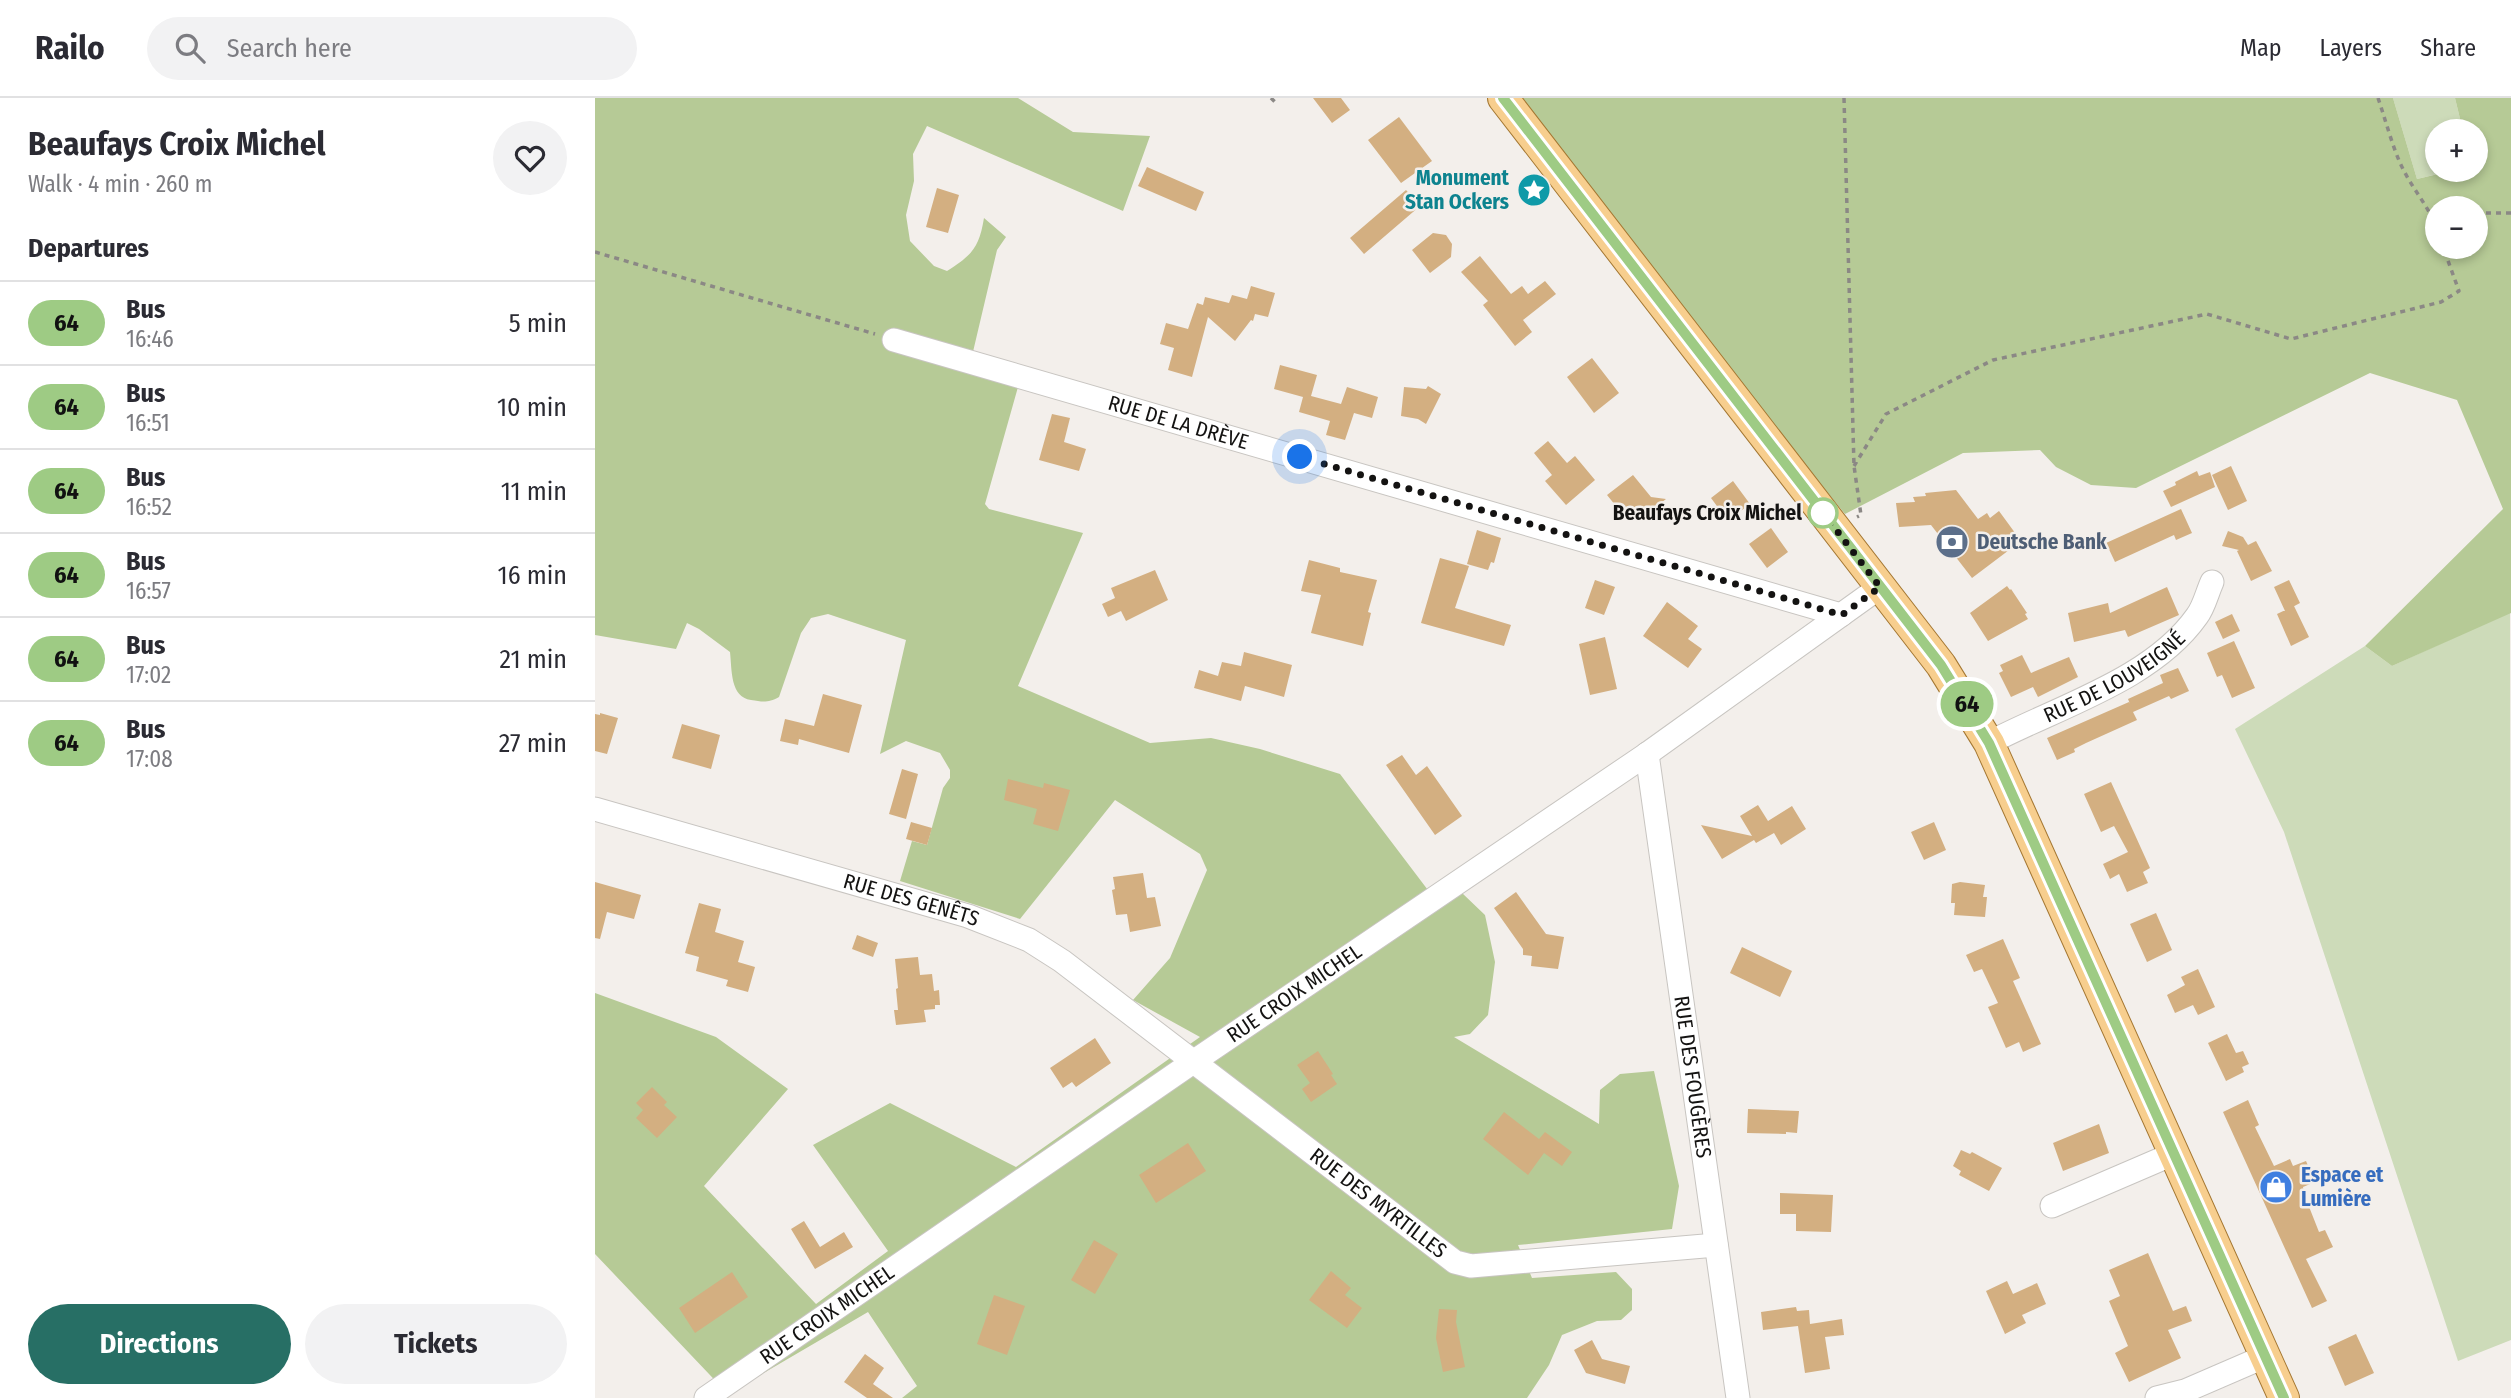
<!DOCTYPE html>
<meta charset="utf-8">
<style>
:root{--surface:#fff;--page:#f2f2f3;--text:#2b2b33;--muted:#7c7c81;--line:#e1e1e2;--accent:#276f65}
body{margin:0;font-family:"Fira Sans Condensed",sans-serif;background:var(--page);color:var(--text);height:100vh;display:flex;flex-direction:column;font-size:26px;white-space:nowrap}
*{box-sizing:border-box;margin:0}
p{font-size:23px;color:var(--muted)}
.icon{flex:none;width:38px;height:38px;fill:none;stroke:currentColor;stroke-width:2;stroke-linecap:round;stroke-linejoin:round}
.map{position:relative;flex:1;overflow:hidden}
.panel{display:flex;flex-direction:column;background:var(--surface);width:595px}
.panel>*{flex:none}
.badge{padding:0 14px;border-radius:23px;font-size:24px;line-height:46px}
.fabs{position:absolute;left:1830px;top:21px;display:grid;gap:14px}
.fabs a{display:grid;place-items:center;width:63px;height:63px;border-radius:50%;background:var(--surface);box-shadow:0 4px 10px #0003;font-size:35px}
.you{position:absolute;width:35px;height:35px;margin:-18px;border:5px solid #fff;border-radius:50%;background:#1a73e8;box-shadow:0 0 0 10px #1a73e833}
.map>.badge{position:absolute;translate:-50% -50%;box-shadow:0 0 0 4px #fff}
h2{padding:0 28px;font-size:26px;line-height:63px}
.round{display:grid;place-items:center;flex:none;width:74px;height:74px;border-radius:37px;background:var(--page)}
.overview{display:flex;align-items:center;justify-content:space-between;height:119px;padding:0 28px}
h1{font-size:33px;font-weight:700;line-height:52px}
.action{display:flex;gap:14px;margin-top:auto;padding:14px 28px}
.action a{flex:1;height:80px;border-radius:42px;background:var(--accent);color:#fff;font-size:28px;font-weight:700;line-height:80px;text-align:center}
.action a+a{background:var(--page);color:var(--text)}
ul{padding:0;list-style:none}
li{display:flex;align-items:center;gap:21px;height:84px;padding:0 28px;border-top:2px solid var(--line)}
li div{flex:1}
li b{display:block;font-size:26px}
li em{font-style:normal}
li .badge{min-width:77px;font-weight:700;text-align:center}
header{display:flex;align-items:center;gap:42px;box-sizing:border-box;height:98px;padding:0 35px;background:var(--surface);border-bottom:2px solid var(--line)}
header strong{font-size:33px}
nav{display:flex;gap:38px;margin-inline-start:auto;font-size:24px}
.search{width:490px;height:63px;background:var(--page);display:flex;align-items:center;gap:18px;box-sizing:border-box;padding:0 24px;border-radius:38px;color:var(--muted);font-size:26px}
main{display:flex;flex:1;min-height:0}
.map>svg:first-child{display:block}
.green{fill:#cddbb9}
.forest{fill:#b6ca96;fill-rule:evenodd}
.building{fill:#d3af81}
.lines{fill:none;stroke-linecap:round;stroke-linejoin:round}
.minor-casing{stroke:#c8c5c1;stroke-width:25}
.major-casing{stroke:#a47732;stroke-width:32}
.path{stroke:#8b8885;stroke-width:3.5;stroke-dasharray:5 5;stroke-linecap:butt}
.minor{stroke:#fff;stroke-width:23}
.major{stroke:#f7ce8e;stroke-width:30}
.line-casing{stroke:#fff;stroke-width:16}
.line{stroke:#9ecb84;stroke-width:10}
.walk{stroke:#141312;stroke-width:7;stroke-dasharray:0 12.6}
.stop-dot{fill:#fff;stroke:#9ecb84;stroke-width:3.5}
.labels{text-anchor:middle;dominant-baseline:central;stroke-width:5;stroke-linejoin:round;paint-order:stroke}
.culture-label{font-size:21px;font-weight:bold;fill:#0d838f;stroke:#f3efeb;text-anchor:end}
.street-label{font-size:21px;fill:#141312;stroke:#f3efeb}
.stop-label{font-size:21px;font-weight:bold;fill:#141312;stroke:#f3efeb;text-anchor:end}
.service-label{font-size:21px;font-weight:bold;fill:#4e5e75;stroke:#f3efeb;text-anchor:start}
.shop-label{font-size:21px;font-weight:bold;fill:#366cbe;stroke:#f3efeb;text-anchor:start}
</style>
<header>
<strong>Railo</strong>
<div class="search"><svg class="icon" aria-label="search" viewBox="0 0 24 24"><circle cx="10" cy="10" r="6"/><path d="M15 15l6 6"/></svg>Search here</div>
<nav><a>Map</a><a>Layers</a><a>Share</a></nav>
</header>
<main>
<section class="panel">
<div class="overview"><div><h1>Beaufays Croix Michel</h1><p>Walk · 4 min · 260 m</p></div><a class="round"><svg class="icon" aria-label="heart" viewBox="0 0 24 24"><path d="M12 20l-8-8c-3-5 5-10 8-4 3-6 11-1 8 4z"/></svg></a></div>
<h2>Departures</h2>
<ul>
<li><span class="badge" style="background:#9ecb84;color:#111">64</span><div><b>Bus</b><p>16:46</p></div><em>5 min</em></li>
<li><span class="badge" style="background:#9ecb84;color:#111">64</span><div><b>Bus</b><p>16:51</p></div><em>10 min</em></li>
<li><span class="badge" style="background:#9ecb84;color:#111">64</span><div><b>Bus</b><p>16:52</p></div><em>11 min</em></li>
<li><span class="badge" style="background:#9ecb84;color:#111">64</span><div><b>Bus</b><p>16:57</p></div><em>16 min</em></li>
<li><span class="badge" style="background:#9ecb84;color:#111">64</span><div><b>Bus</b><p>17:02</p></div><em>21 min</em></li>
<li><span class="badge" style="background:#9ecb84;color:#111">64</span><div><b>Bus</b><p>17:08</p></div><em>27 min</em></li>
</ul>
<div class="action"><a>Directions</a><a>Tickets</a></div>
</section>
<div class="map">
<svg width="1916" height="1300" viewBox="0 0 1916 1300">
<rect width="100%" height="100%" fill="#f3efeb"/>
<path class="green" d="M1798,0H1860L1868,33H1843V72H1859L1822,81Z
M1915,514L1916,1242L1863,1263L1689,734L1640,631L1770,548L1797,568Z"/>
<path class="forest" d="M0,0H423L478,34L555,38L528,113L332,28L318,56L319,83L311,117L315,143L339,168L352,173C377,157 384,150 389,120L411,139L402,152L377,258L423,289L390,406L394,411L488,435L423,588L555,645L616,640L665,651L745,676L845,808L867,795L890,817L900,864L893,917L875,936L859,939L1004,1026L1005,992L1025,976L1059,973L1084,1088L1077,1131L923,1147L937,1180L1021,1174L1037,1191V1212L1026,1222L1002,1223L967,1237L954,1267L932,1300H307L322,1288L273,1214L133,1296L0,1156V895L121,939L193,991L109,1088L221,1206L293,1153L218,1047L295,1005L421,1069L605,939L538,902L575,860L612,772L605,756L520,702L425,821L305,783L317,743L332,747L348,690L355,680V672L345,655L311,643L285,656L311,542L233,516L216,520L206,535L184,599C173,605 168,604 156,602C135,599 137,572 135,554L104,531L92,525L81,551L0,537Z
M923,0H1798L1822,81L1860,72H1881V33H1868L1860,0H1916V515L1797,568L1770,548L1908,411L1862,302L1775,275L1541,390L1496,387L1461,369L1445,352L1368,355L1250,416L1113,250ZM1843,110H1881V149H1843Z"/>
<path class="building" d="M718,0H746L755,12L737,25Z
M804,19L837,63L806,85L773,42Z
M552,69L609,94L601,113L543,88Z
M342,90L364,97L353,135L331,129Z
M811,92L825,108L769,156L755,140Z
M838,135L851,137L857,146L856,159L835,175L817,152Z
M885,158L916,196L927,188L933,196L950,183L961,196L928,222L937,234L920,248L888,207L893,203L866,174Z
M656,188L680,195L673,219L660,216L658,223L656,222L640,243L613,219L597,279L573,272L579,250L565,246L571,225L593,231L602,205L608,207L610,199L634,205L637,197L652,201Z
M997,260L1024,295L999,315L972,279Z
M685,267L722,277L716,298L746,306L752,289L783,299L777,320L759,315L750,342L731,337L735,323L704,314L708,299L679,291Z
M833,288L846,296L831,326L823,321L806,318L809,289L831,291Z
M457,316L475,320L469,344L491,351L484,373L444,362Z
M953,343L972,365L980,358L1000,382L971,407L950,383L957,377L939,355Z
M1636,368L1652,403L1633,412L1617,377Z
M1602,373L1604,378L1615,374L1620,389L1576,409L1568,393L1581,387L1580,384Z
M1038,377L1056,399L1071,401L1042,424L1030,409L1025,413L1012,397Z
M1138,383L1155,406L1133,423L1116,400Z
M1361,392L1383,421L1392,415L1395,420L1404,413L1426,443L1377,480L1336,427L1304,429L1301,405L1320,404L1318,399L1331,398L1330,395Z
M1586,411L1597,435L1581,442L1579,437L1520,464L1511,445Z
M1176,430L1193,454L1172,470L1154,446Z
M882,432L906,440L899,465L896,464L893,472L872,466Z
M1633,433L1648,439L1653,447L1661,443L1677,473L1656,483L1642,453L1644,452L1627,448Z
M845,460L874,468L860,510L916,527L909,548L826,525Z
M714,462L745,470V474L782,482L773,514L776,515L768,548L716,535L726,497L706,493Z
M560,472L573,502L531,523L526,513L513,519L507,506L520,500L516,490Z
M1000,482L1020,489L1009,517L990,510Z
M1694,482L1705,505L1690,513L1679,489Z
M1412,488L1415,492L1416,491L1432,515L1430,516L1433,521L1393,543L1375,515Z
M1572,489L1584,517L1533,539L1530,532L1479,544L1473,515L1513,505L1515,515Z
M1072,504L1103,528L1093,541L1107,551L1093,570L1048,538Z
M1699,508L1714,539L1696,548L1682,516Z
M1637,516L1645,533L1628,541L1620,524Z
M1010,539L1022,591L995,597L984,546Z
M1639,543L1660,590L1637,600L1627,577L1622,579L1612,555Z
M649,554L697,567L689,599L650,588L646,603L599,590L604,572L623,578L627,564L646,568Z
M1427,557L1436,575L1474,559L1483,579L1443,599L1438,589L1416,599L1404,575L1408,573L1405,567Z
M1583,570L1594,593L1576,601L1574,598L1538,614L1542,622L1491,645L1479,651L1480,654L1462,662L1452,640L1534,604L1535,606L1533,601L1568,585L1565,577Z
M228,596L267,607L254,655L204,641L203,647L185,643L190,621L219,628Z
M5,615L23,620L12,656L0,653V616L5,617Z
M87,626L125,637L116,671L77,660Z
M807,657L821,677L832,668L867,718L840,737L791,667Z
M307,671L323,676L311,721L294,716Z
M413,681L448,690L449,685L475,692L463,733L438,726L442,711L409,702Z
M1516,684L1555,770L1548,774L1553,785L1532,794L1524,776L1515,781L1508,766L1533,754L1519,728L1506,734L1489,696Z
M1163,707L1173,723L1197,708L1211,731L1186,747L1179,735L1161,745L1159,742L1127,761L1106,727L1157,738L1145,718Z
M316,724L337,730L332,747L311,741Z
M1339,724L1351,752L1329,762L1316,734Z
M548,775L552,800L560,799L566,828L535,834L532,816L521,817L517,792L520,791L518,779Z
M0,784L46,797L39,821L12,814L5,841L0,840Z
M1365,784L1390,787L1388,799H1392L1390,819L1359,817L1360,805H1356L1357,786Z
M921,794L951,836L969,839L963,871L936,868L937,858L928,857V851L899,810Z
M104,805L126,811L120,834L149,843L143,864L160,869L153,894L131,888L133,882L101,873L104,859L90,855Z
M1561,815L1577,852L1552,864L1535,826Z
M262,837L283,845L278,859L257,851Z
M1408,841L1425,880L1418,883L1446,946L1428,954L1424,944L1411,950L1393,909L1403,905L1387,871L1379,874L1371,857Z
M1147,849L1197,873L1185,899L1135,875Z
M323,859L325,877L337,876L339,893L344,892L345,907H340V911L329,912L331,924L301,927L299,912H303L301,891L303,890L300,861Z
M1603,871L1620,909L1603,917L1598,907L1580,915L1572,897L1590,887L1586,879Z
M1632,936L1641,955L1648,953L1654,966L1647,969L1649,974L1631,983L1613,945Z
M500,940L516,965L481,989L477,984L468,990L455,970Z
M723,953L738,976L736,977L742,986L716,1004L707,991L715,985L702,967Z
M57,989L72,1004L69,1007L82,1019L62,1040L41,1020L48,1012L41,1005Z
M1653,1002L1664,1027L1660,1029L1679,1068L1695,1061L1698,1068L1711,1063L1720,1084L1708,1089L1709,1096L1724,1134L1730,1132L1738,1149L1711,1161L1732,1203L1717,1210L1628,1014Z
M1153,1011L1204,1013L1202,1035L1191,1034V1036L1152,1035Z
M909,1014L944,1041L950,1034L977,1054L967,1068L949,1055L933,1077L888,1041Z
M1504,1026L1514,1055L1468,1073L1458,1045Z
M593,1045L611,1073L561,1105L544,1077Z
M1366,1052L1375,1056L1377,1054L1407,1070L1394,1093L1364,1077L1366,1073L1358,1068Z
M1185,1095L1238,1097L1236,1134L1201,1133V1116H1185Z
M209,1123L225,1149L249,1134L258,1149L220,1171L196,1131Z
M499,1142L523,1156L500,1196L476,1182Z
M1553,1155L1578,1213L1591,1208L1597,1223L1573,1232L1586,1260L1534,1284L1520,1255L1533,1248L1514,1203L1525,1198L1514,1172Z
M736,1173L756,1190L750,1197L767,1210L752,1230L714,1202Z
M137,1174L153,1199L100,1235L84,1210Z
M1412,1183L1418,1196L1442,1185L1451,1206L1427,1217L1431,1225L1410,1236L1391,1193Z
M399,1197L430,1208L412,1257L382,1246Z
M1201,1209L1202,1213L1214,1212L1215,1226L1247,1221L1249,1237L1230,1239L1235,1271L1210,1275L1203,1228L1168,1232L1166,1214Z
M844,1211L862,1212L861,1224L870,1269L848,1274L841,1240Z
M1761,1236L1779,1275L1750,1288L1733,1249Z
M997,1242L1007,1261L1035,1268L1030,1286L991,1275L979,1252Z
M270,1256L289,1270L278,1286L298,1300H272L249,1284Z"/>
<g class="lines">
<defs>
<g id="minor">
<path id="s1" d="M299,242L1246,517"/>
<path id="s2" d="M1394,645C1462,609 1557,582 1602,518C1609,509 1612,495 1617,484"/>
<path id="s3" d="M1052,656L1143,1300"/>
<path id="s4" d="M0,711L373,818L434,842L467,863L860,1164L876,1168L1121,1147"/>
<path d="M1457,1108L1578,1056"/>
<path id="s5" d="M111,1300L598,964L1052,656L1285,489"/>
<path d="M1562,1300L1590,1293L1671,1258"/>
</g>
<path id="major" d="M908,0L1346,567L1394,645L1689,1300"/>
</defs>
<use href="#minor" class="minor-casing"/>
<use href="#major" class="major-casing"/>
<path class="path" d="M676,0L683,7
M1249,0L1259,368L1266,417L1262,419
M1783,0C1791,23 1797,48 1807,69C1818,92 1835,110 1843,133
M1881,115H1916
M0,154L280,236
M1259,368L1291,316L1398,262L1612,216L1696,241L1846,204L1864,193L1848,149"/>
<use href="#minor" class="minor"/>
<use href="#major" class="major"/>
</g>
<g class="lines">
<defs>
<path id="line" d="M908,0L1346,567L1394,645L1689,1300"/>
</defs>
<use href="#line" class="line-casing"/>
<use href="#line" class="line"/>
<path class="walk" d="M705,359L1247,517L1285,489L1226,412L1228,415"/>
</g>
<defs>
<symbol id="sight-disc" viewBox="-11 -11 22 22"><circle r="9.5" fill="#0f9aa8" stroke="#f3efeb"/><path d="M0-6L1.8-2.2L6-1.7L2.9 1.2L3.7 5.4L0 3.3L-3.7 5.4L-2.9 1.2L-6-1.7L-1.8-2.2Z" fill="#fff"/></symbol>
<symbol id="bank-disc" viewBox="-11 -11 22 22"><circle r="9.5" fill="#5c6f8a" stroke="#f3efeb"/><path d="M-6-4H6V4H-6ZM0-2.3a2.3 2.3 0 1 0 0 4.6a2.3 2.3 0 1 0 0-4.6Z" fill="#fff"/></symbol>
<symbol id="shop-disc" viewBox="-11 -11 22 22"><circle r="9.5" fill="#3f7fe0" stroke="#f3efeb"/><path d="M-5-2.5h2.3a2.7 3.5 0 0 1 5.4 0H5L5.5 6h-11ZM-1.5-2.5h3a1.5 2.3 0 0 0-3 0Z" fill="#fff"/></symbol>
</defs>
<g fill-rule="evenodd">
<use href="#sight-disc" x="920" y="73" width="38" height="38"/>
<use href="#bank-disc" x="1338" y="425" width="38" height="38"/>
<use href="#shop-disc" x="1662" y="1070" width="38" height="38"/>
</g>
<circle class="stop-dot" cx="1228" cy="415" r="14"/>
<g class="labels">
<g class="culture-label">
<text x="914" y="80">Monument<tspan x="914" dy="24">Stan Ockers</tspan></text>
</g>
<g class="street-label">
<text stroke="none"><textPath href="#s1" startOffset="296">RUE DE LA DRÈVE</textPath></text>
<text stroke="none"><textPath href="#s2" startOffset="142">RUE DE LOUVEIGNÉ</textPath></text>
<text stroke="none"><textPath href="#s4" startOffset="329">RUE DES GENÊTS</textPath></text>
<text stroke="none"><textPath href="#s5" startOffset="714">RUE CROIX MICHEL</textPath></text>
<text stroke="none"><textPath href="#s3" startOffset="326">RUE DES FOUGÈRES</textPath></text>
<text stroke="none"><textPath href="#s4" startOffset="891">RUE DES MYRTILLES</textPath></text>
<text stroke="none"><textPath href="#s5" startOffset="147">RUE CROIX MICHEL</textPath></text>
</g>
<g class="stop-label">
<text x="1207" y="415">Beaufays Croix Michel</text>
</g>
<g class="service-label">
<text x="1382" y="444">Deutsche Bank</text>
</g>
<g class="shop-label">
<text x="1706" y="1077">Espace et<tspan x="1706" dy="24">Lumière</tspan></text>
</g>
</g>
</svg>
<div class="fabs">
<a>+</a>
<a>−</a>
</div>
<div class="you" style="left:705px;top:359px"></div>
<b class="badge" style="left:1372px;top:606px;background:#9ecb84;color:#111">64</b>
</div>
</main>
